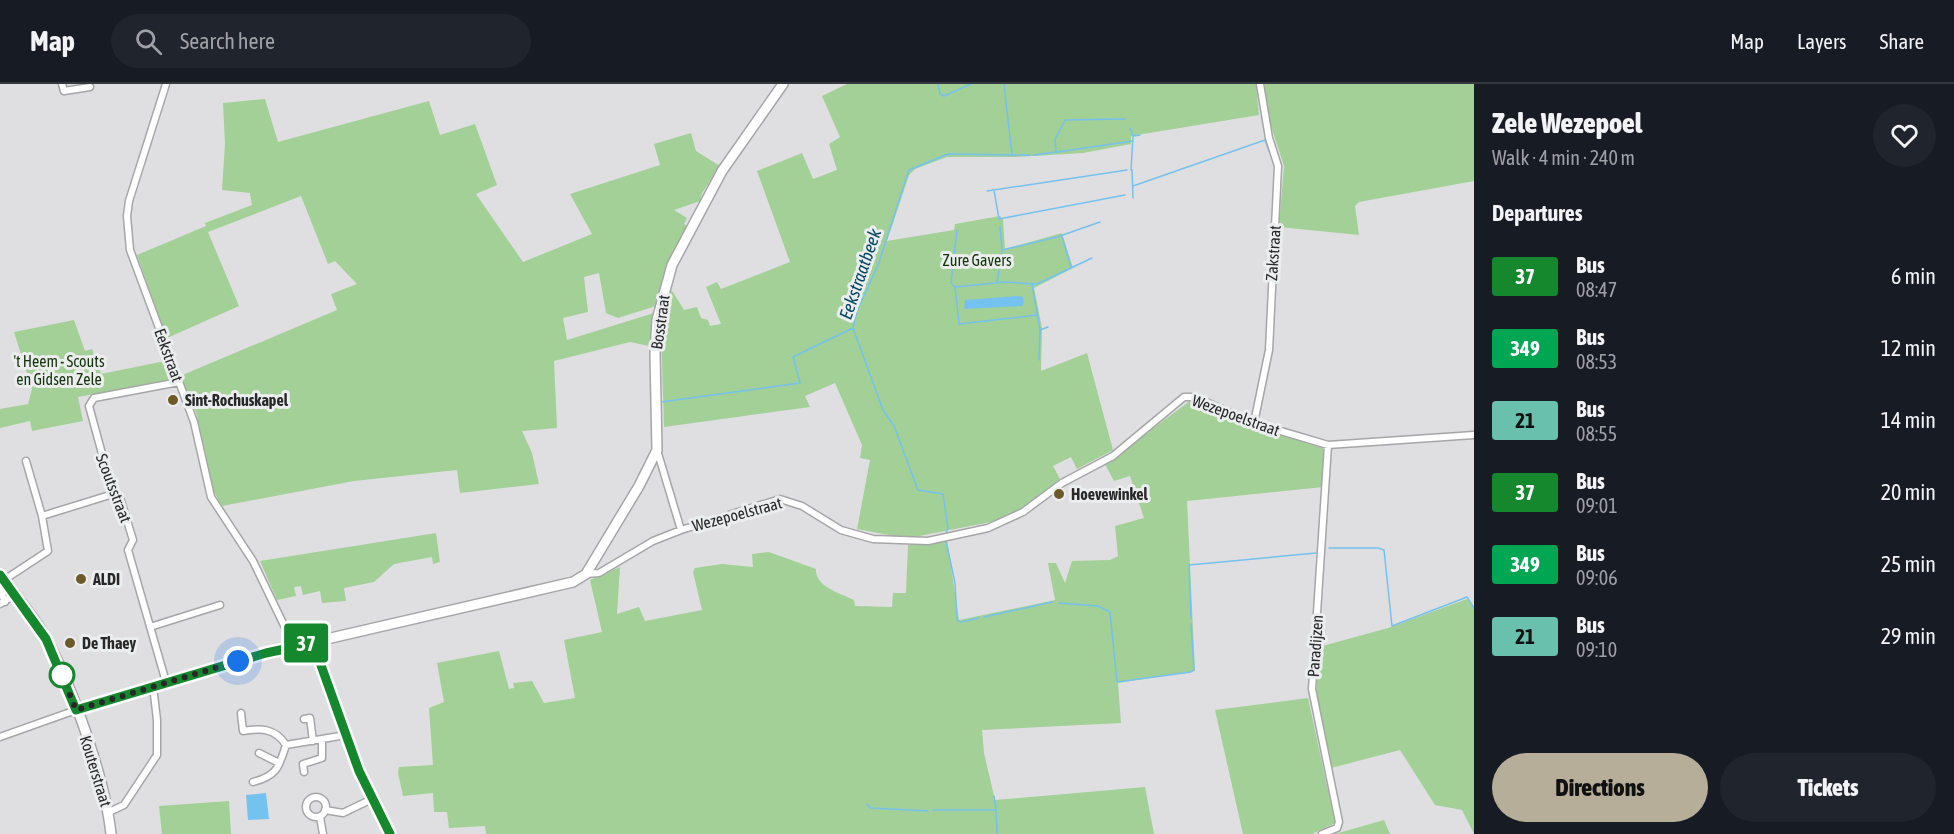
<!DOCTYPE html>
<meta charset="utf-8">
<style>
:root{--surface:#171b24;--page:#20242c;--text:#f1f3f6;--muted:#9ea1a6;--line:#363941;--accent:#b6ae99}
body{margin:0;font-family:"Asap Condensed",sans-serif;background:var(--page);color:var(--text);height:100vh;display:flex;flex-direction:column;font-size:22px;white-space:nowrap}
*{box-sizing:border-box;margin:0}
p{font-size:20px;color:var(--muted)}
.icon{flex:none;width:33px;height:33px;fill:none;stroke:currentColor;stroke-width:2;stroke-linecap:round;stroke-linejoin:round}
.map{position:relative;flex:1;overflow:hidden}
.side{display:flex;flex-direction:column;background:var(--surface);width:480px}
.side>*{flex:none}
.badge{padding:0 12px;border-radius:4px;font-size:21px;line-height:39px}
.you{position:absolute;width:30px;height:30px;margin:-15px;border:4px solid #fff;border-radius:50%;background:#1a73e8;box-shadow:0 0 0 9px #1a73e833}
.map>.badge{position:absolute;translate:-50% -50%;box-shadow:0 0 0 3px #fff}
h2{padding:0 18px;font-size:22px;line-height:54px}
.round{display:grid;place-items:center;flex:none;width:63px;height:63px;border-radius:32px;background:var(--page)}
.headline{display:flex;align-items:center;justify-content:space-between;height:102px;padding:0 18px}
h1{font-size:28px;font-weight:800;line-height:45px}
.button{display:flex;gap:12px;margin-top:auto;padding:12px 18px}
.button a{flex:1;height:69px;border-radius:36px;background:var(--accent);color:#111;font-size:24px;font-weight:800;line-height:69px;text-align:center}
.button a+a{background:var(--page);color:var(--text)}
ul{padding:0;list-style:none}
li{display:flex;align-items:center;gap:18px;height:72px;padding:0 18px}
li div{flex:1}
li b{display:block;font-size:22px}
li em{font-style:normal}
li .badge{min-width:66px;font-weight:700;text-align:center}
header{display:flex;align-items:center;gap:36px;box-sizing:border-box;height:84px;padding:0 30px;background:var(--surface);border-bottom:2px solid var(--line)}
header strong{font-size:28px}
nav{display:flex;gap:33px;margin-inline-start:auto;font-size:21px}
.search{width:420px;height:54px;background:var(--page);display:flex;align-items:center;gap:15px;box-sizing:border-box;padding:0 21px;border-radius:33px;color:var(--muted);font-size:22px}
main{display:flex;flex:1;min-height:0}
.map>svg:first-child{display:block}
.green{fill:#a2d097}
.water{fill:#74c2ef}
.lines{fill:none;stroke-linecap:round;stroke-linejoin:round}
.stream{stroke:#74c2ef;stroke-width:1.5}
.street-casing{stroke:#a6a6a8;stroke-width:9}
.secondary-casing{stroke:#a6a6a8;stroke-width:12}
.street{stroke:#fff;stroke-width:6}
.secondary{stroke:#fff;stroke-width:9}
.line-casing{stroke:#fff;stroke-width:14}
.line{stroke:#15882e;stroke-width:9}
.walk{stroke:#282828;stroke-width:6;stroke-dasharray:0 10.8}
.poi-dot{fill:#6e5928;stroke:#ecedee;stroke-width:2}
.stop-dot{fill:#fff;stroke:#15882e;stroke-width:3}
.labels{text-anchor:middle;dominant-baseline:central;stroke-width:6;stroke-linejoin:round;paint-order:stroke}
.street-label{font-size:16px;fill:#282828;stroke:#ecedee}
.park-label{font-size:16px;fill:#13350a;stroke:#ecedee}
.poi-label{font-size:16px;font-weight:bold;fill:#282828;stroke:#ecedee;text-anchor:start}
.water-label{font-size:18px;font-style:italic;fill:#044664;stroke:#ecedee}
</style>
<header>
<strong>Map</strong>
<div class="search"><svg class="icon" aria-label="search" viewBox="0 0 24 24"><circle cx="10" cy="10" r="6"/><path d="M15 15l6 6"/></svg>Search here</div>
<nav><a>Map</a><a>Layers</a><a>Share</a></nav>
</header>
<main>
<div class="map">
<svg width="1474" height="750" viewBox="0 0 1474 750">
<rect width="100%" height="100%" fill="#dfdfe1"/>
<path class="green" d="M847,0H1256L1259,31L1131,52V60L1083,69L1015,73H947L915,85L909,91L887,157L954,146L955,140L1000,132L1003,135L1005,165L1062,149L1073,184L1034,204L1042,244L1041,287L1087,269L1113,366L1077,385L1071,373L1053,382L1060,395L1025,423L1001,436L919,452H894L857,445L870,376L860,374L862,361L835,299L805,312L810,323L664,343L661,247L669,206L673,208L684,226L697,223L701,234L708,236L710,242L721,240L706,203L717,198L721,205L790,178L757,87L802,69L813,95L837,86L829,60L840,53L822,12Z
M1264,0H1474V97L1359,118L1355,122L1359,151L1279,143L1284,82L1269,36Z
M265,15L278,58L429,17L440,51L475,40L497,101L476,110L523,178L592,150L570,110L660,81L654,60L691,49L696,67L720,82L702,109L700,117L674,126L687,134L684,140L689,143L667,182L656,222L618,234L606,229L599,189L584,193L588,228L563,234L567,256L654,229L649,262L630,258L554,277L557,344L522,347L532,369L539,400L460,409L457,386L354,397L222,422L214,408L197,331L180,292L337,226L331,210L357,200L335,177L328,180L301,112L208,148L239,222L167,254L137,171L206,142L205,139L252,121L250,109L222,106L225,60L223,19Z
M74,236L85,267L92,265L101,290L165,277L172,295L78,313L83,337L32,347L30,337L0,344V325L28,320L32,305L14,248Z
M1190,317L1257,343L1323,364V403L1187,417L1195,587L1118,599L1121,639L982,646L984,669L995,716L1145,703L1154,750H486L485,742L449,744L447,728H434L433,709L403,712L398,689L399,683L433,681L429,624L444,618L437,579L499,567L509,605L514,604L513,599L532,597L544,619L575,614L564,556L602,548L590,496L620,483L617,530L639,523L645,537L702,526L693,488L695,484L722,480L753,483L752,470L769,468L816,485C815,503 840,509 854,516L855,522L892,523L893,509H906L908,461L947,456L959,536L1055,516L1048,479H1056L1065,499L1072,477L1110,476L1118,472L1115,442L1144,434L1130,392L1114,397L1105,380Z
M436,449L440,478L433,480L432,473L394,480L374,498L344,504L346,517L322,519L320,507L303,511L301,502L294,503L296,512L277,516L260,477Z
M1467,515L1474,523V750L1462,726L1435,721L1400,666L1331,684L1316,616L1319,563L1388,544Z
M1308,614L1335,739L1312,750H1243L1215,626Z
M229,717L231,750H162L159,722Z
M1384,736L1390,750H1335Z"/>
<path class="water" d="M1019,212L1023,213L1024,220L1022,222L964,225L965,216Z
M266,709L269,735L248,736L246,711Z"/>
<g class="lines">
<path class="stream" d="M938,0L940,10L944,12L971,0
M1130,44L1133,52
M1057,68L1133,57
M1013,71H1030
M1034,71L1056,68L1055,55L1065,36L1125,35
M1131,86L1133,52L1140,51
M1132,86L1133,114
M1133,102L1265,56L1269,67
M994,106L999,135L1125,111
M987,107L1127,86
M1062,153L1071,183
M1002,166L1057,153L1100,138
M997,199L1002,166L1000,143
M1032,200L1040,246L1039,276
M955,203L951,199L957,146
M1038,231L959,240L955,203L1005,198L1037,200L1092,174
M1040,246L1048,243
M661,318L800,299L793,273L853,244
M946,449L948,444L943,410L918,406L894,342L883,326L853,244L857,227L878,181L909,86L948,70L1012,71L1004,0
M946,457L955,499L957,536L961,538L979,534
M1329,464H1378L1384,466L1392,542L1467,513L1474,524
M1059,519L1098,522L1110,528L1117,598L1191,588L1194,586L1191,540
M984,533L1052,518
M1191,535L1189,481L1316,469
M994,712L996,726
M867,720L871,724L928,727
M933,726H996L997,750"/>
<defs>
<path id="street" d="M62,0L64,7L90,3
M166,0L129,117L127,132L130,166L194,338L211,413L253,477L294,562
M1254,339L1269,266L1278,82L1269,54L1260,0
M657,366L681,446
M26,377L42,432
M586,490L599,489L653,457L681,446L780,415L802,422L841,446L873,455L928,457L988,444L1023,428L1062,399L1113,372L1184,313H1195L1254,339L1328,361L1474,351
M4,496L48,467L42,432L113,410
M0,506L5,518
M0,520L15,511
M150,543L220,521
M313,559L359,687L390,750
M166,598L128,466L133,456L121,417L119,412L113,410L89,322L94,314L179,298
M241,629L243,647C261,644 275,644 286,661C279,683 277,692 253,698
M304,635L310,634L313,657
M0,653L76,626
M286,661L346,651
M259,669L279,679
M304,688L303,680L322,674V655
M306 723a10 10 0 1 1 20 0a10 10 0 1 1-20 0Z
M325,726L343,729L372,715
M109,728L124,721L157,671V636L153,602
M320,733L323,750
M1322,750L1337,744L1339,738L1312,605L1328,361"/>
<path id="secondary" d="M0,491C14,509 29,527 41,546C70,594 105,694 111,750
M76,626L266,569L573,498L586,490L639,402L657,366L655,270L657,236L672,181L722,87L783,0"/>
</defs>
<use href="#street" class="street-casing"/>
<use href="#secondary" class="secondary-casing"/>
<use href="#street" class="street"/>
<use href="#secondary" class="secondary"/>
</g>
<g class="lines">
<defs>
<path id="line" d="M0,491L46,555L76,626L266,569L313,559L359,687L390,750"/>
</defs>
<use href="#line" class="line-casing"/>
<use href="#line" class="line"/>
<path class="walk" d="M62,591L76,626L238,577"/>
</g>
<g class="poi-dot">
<circle cx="173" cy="316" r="6"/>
<circle cx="1059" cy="410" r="6"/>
<circle cx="81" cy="495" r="6"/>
<circle cx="70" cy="559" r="6"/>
</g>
<circle class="stop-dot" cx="62" cy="591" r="12"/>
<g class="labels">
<g class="street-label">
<text transform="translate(1273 169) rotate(-86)">Zakstraat</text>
<text transform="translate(660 238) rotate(-82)">Bosstraat</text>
<text transform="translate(169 271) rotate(70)">Eekstraat</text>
<text transform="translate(1236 331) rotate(20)">Wezepoelstraat</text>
<text transform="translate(114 404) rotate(69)">Scoutsstraat</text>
<text transform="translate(737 430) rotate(-15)">Wezepoelstraat</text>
<text transform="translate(1315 562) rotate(-86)">Paradijzen</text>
<text transform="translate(96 687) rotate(73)">Kouterstraat</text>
</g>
<g class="park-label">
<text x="977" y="176">Zure Gavers</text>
<text x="59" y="277">'t Heem - Scouts<tspan x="59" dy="18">en Gidsen Zele</tspan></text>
</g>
<g class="poi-label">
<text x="185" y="316">Sint-Rochuskapel</text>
<text x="1071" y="410">Hoevewinkel</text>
<text x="93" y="495">ALDI</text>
<text x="82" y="559">De Thaey</text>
</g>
<g class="water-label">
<text transform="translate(860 190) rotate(-71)">Eekstraatbeek</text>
</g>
</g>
</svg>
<div class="you" style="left:238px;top:577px"></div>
<b class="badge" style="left:306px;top:559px;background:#15882e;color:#fff">37</b>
</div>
<section class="side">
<div class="headline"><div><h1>Zele Wezepoel</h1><p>Walk · 4 min · 240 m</p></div><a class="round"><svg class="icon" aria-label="heart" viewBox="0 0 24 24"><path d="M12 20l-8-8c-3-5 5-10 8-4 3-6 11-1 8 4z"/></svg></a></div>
<h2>Departures</h2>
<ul>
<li><span class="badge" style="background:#15882e;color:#fff">37</span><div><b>Bus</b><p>08:47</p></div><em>6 min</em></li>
<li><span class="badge" style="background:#00a651;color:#fff">349</span><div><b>Bus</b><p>08:53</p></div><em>12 min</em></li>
<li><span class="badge" style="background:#69c0ac;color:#111">21</span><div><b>Bus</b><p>08:55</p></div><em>14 min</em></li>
<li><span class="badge" style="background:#15882e;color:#fff">37</span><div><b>Bus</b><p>09:01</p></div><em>20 min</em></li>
<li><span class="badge" style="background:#00a651;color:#fff">349</span><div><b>Bus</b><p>09:06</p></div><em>25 min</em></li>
<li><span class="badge" style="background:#69c0ac;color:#111">21</span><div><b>Bus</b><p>09:10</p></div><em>29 min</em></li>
</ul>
<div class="button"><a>Directions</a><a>Tickets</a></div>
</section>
</main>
